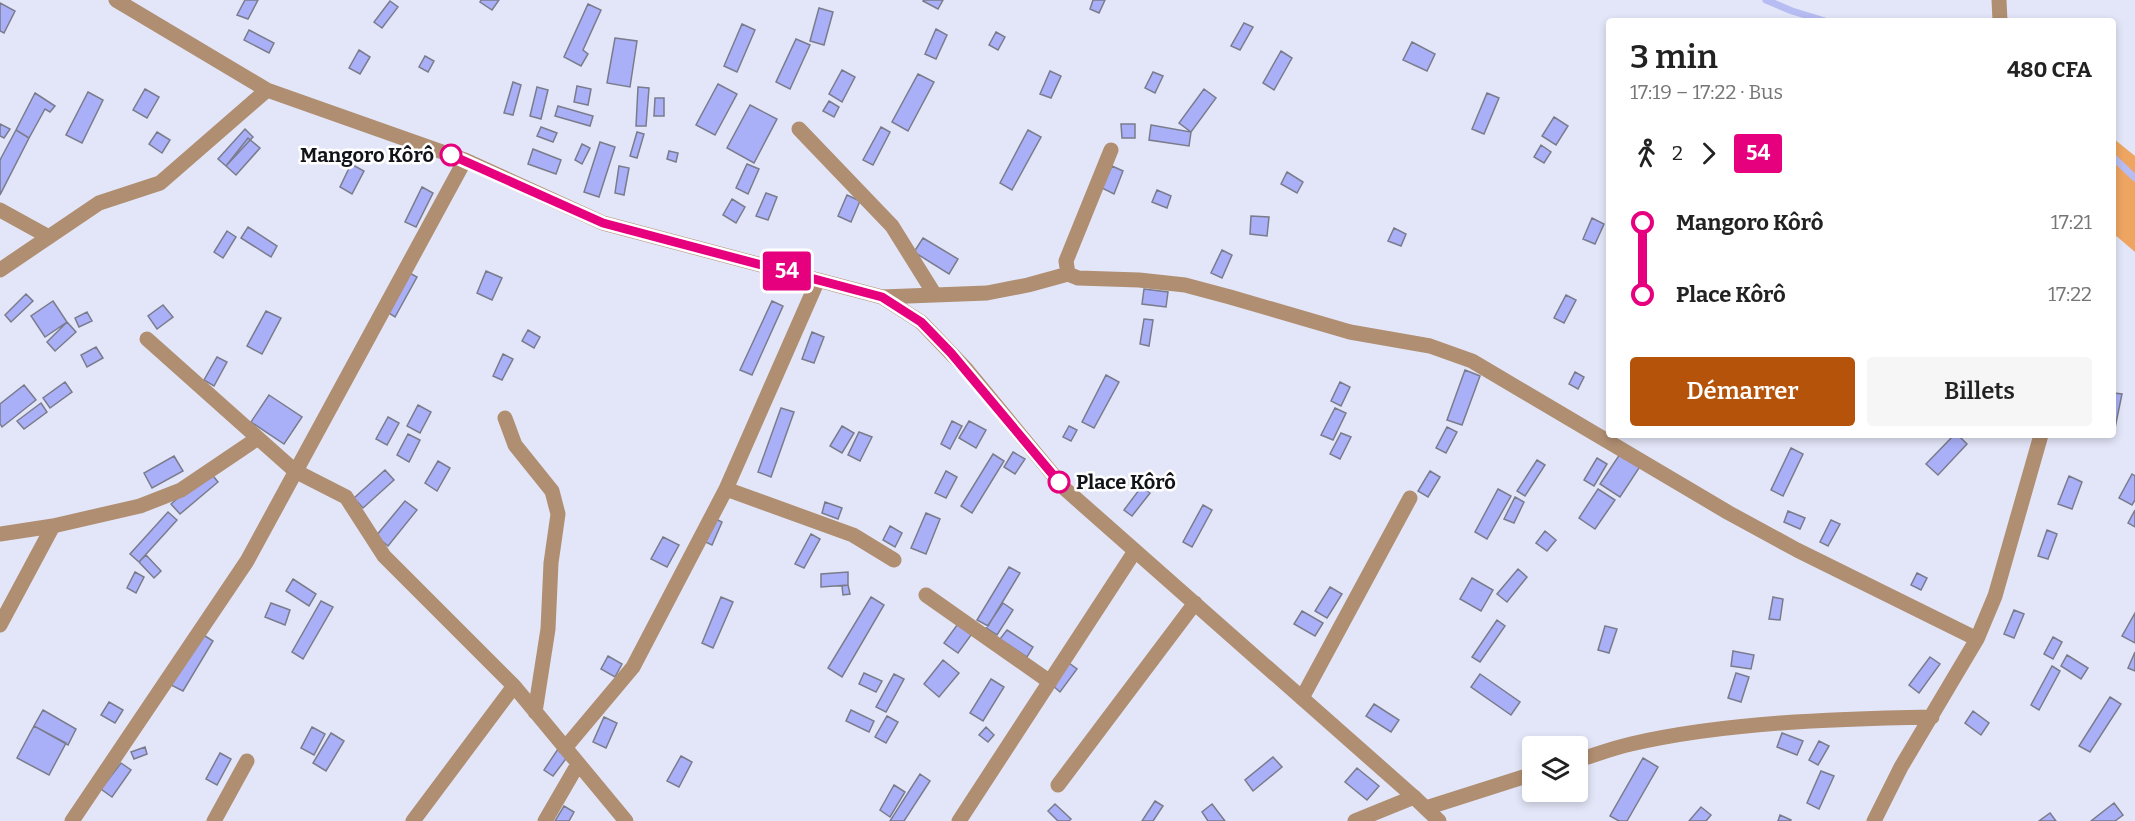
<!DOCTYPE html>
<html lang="fr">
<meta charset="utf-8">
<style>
:root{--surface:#fff;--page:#f6f6f6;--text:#222;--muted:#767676;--accent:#b45309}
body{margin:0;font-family:Bitter,serif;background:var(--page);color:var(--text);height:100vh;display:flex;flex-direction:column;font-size:22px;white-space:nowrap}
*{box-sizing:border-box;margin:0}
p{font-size:20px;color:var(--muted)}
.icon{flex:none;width:33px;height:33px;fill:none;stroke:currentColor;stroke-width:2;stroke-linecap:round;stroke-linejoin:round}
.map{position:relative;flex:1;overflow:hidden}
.sheet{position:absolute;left:1606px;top:18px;width:510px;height:420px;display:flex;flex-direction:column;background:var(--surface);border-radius:6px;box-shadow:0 3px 9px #0003}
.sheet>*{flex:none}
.badge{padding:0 12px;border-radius:4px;font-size:21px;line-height:39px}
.buttons{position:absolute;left:1522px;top:736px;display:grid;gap:12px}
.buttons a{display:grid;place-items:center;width:66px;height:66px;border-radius:6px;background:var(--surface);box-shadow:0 3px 9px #0003;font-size:30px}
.map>.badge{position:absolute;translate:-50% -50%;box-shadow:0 0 0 3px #fff}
.legs{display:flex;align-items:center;gap:9px;height:66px;padding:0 24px;font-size:20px}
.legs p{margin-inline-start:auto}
.head{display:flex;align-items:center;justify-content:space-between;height:102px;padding:0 24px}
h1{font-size:33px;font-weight:600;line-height:45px}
.action{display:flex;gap:12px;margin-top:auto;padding:12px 24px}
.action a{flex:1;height:69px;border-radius:6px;background:var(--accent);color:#fff;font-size:24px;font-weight:600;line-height:69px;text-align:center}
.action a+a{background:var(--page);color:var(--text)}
ul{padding:0 24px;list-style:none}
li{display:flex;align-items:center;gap:21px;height:72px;font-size:22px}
li i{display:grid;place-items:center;width:9px;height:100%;margin:0 8px;background:currentColor}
li i::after{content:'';width:15px;height:15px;margin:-8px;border:4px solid;border-radius:50%;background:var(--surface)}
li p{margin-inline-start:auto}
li:first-child i{background:linear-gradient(#0000 50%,currentColor 0)}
li:last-child i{background:linear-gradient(currentColor 50%,#0000 0)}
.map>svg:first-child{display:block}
.green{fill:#eea561}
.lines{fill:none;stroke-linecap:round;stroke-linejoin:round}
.stream{stroke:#b7bdf3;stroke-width:7}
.building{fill:#a9b0f8;stroke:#7a7c8c;stroke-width:1.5}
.minor{stroke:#b08e71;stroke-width:15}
.tertiary{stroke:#b08e71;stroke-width:15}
.line-1-casing{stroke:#fff;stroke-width:14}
.line-1{stroke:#e6007e;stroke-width:9}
.stop-1-dot{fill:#fff;stroke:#e6007e;stroke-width:3}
.labels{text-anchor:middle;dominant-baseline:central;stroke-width:5;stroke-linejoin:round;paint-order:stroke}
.stop-label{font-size:20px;font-weight:bold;fill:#13141a;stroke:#fff;text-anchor:end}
</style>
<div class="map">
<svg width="2135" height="821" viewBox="0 0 2135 821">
<rect width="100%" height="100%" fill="#e3e6f8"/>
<path class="green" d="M2114,139L2135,156V252L2114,234Z"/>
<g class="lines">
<path class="stream" d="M1766,0L1792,11L1825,21
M2114,158L2135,178"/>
</g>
<path class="building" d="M245,0H258L248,19L237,15Z
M481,0H499L492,10L480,2Z
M924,0H943L938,9L923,1Z
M1093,0H1105L1099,13L1090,9Z
M390,1L398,7L382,28L374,22Z
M0,3L15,11L4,33L0,31Z
M588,4L601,10L583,50L588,54L581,66L564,57Z
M819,8L833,12L824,45L810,41Z
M1244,23L1253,27L1240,50L1231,46Z
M742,24L755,30L737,72L724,66Z
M936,29L947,35L936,59L925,54Z
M249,30L274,43L269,53L244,40Z
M996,32L1005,37L998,50L989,45Z
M615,38L637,41L630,87L607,83Z
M796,39L810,45L790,89L776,82Z
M1412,42L1435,54L1427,71L1403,60Z
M359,50L370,57L360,74L349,68Z
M1281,51L1292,58L1274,90L1263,83Z
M425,56L434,61L428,72L419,67Z
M842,70L855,77L842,102L829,94Z
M1050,71L1061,76L1051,98L1040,94Z
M1153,72L1163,76L1155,93L1145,88Z
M918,74L934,82L908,131L892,122Z
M513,82L521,85L513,115L504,113Z
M718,84L737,94L715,135L696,125Z
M577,86L591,89L588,105L574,102Z
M537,87L548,90L541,119L530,116Z
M638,87L649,88L646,126H636Z
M145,89L159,97L147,118L133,110Z
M1204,89L1216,98L1191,132L1179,123Z
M88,92L103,100L82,143L66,135Z
M35,93L55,106L50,112L45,109L29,138L16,130Z
M1487,93L1499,98L1484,134L1472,129Z
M655,98H664V116H654Z
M829,101L839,107L834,117L823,111Z
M750,105L777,119L754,163L727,148Z
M558,106L593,116L590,126L555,116Z
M1554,117L1568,126L1556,145L1542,136Z
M0,124L10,129L4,138L0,136Z
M1121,124H1135V138H1122Z
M1151,125L1191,132L1189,146L1149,140Z
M541,127L557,133L553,142L537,136Z
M881,127L890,132L873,165L863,160Z
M245,129L253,137L226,166L218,159Z
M16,130L29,138L0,195V160Z
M1028,130L1041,137L1012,190L1000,183Z
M157,132L170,140L162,153L149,144Z
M637,132L644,134L637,158L630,156Z
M248,138L260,148L236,175L226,166Z
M600,142L615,147L599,197L584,192Z
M582,144L590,148L582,164L575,160Z
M1541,145L1551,152L1544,163L1534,157Z
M533,149L561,160L556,174L528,164Z
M669,151L678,153L676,162L667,159Z
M351,164L364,171L352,194L340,187Z
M747,164L759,169L748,194L736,188Z
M619,166L629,168L624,195L615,193Z
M1112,166L1123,171L1114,194L1102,188Z
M1287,172L1303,182L1297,193L1281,184Z
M422,187L433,193L416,227L405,222Z
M1157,190L1171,196L1167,208L1152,202Z
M766,193L777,197L768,220L756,216Z
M847,195L860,201L851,222L838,216Z
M732,199L745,207L736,223L723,215Z
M1251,216L1269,217L1267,236L1250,234Z
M1592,218L1604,224L1595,244L1583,239Z
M248,227L277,246L271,257L241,238Z
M1394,228L1406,234L1401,246L1388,241Z
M227,231L236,237L223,258L214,252Z
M923,238L958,259L949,274L914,252Z
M1222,250L1232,255L1222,278L1211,273Z
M406,271L417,277L395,317L384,310Z
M486,271L502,278L492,300L477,293Z
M1144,289L1168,292L1166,307L1142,304Z
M26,294L33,301L11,322L5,315Z
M1566,295L1576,300L1564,323L1554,318Z
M53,301L67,322L45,337L31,316Z
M772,301L783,306L752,375L740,370Z
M163,305L173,317L157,329L148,316Z
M266,311L281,318L262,354L247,346Z
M87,312L92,321L79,327L75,318Z
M1144,319L1153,320L1149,346L1140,344Z
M67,322L76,332L55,351L47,342Z
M528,330L540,337L534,348L522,341Z
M812,332L824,337L814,363L802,359Z
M96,347L103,358L87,367L81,355Z
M503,354L513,359L502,380L493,376Z
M217,357L227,362L214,386L204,380Z
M1465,370L1480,376L1462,425L1447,420Z
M1575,372L1584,377L1578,389L1569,384Z
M1106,375L1119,382L1094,428L1082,422Z
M65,382L72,392L50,408L43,398Z
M1340,382L1350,387L1341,406L1331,401Z
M24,385L36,400L2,427L0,424V404Z
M2114,393L2122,394L2115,428H2114Z
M269,395L302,417L284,444L251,422Z
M41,403L47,412L24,429L17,421Z
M418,405L431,412L420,433L407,426Z
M781,408L794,412L771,477L758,472Z
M1335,408L1346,413L1333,440L1321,435Z
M388,417L399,423L387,445L376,439Z
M952,421L962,426L950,449L941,444Z
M969,421L986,430L976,448L959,438Z
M842,426L854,433L842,453L830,446Z
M1069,426L1077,430L1071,441L1063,437Z
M1447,427L1457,432L1446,453L1436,448Z
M859,432L872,437L860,461L848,455Z
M1341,433L1351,437L1340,459L1330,454Z
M408,434L420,440L409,462L397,455Z
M1954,435H1958L1967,444L1938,475L1926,464Z
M1791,448L1803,454L1783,496L1771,490Z
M1622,451L1641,465L1620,497L1600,484Z
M1013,452L1025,459L1015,474L1004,467Z
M993,454L1004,461L972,513L961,506Z
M174,456L183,471L152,488L144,473Z
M1597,458L1607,464L1594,486L1584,480Z
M1537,460L1545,465L1525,496L1517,491Z
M438,461L450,468L437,491L425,483Z
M385,470L394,480L363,508L354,498Z
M209,471L218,482L180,514L171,504Z
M946,471L957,477L946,498L935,493Z
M1430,471L1440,477L1428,497L1418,491Z
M2132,474L2135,476V500L2132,505L2119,498Z
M2069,476L2082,482L2072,509L2058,504Z
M1142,486L1150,493L1132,516L1124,510Z
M1498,489L1511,496L1487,539L1475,532Z
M1598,489L1615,500L1595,529L1579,518Z
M1515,497L1524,502L1514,523L1504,519Z
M405,501L417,510L388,546L376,536Z
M825,502L842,508L838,519L822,513Z
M1203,505L1212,510L1192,547L1183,542Z
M2135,510V527L2128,523Z
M1788,511L1805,518L1800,529L1784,522Z
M168,512L177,520L139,562L130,554Z
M926,513L940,519L926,554L911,548Z
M712,517L722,522L712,545L701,540Z
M1831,520L1840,524L1828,546L1820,542Z
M890,526L902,533L895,547L883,540Z
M2047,530L2057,534L2048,559L2038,556Z
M1545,531L1556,540L1547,551L1536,543Z
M811,534L820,539L804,568L795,564Z
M663,537L679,545L667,567L651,559Z
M146,555L161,571L154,578L139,562Z
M1009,567L1020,573L988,626L977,620Z
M1518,569L1527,577L1507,602L1497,594Z
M135,572L144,577L136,593L127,588Z
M848,572V585L821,587V574Z
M1917,573L1927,578L1921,590L1911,585Z
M1472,578L1493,590L1481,611L1460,599Z
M293,579L316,594L309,606L286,591Z
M848,585L850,594L843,595L842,586Z
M1330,587L1342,594L1327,618L1315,611Z
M721,597L733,602L713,648L702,643Z
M871,597L884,605L842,677L828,668Z
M1773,597L1783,599L1780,620L1769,619Z
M321,601L333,607L303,659L292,652Z
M271,603L290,610L285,625L265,617Z
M1003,603L1013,610L997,635L986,628Z
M2014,610L2024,614L2014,638L2004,634Z
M1302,611L1323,623L1315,636L1294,624Z
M2135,613V643L2122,636Z
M1497,620L1505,626L1480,662L1472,657Z
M960,621L974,631L958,653L944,643Z
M1605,626L1617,629L1609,653L1598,650Z
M1007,630L1033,647L1027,657L1000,639Z
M202,634L213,641L183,691L171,685Z
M2053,637L2062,642L2053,659L2044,654Z
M1733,651L1754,655L1751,669L1731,666Z
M2135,652V671L2128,668Z
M2067,655L2088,668L2081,679L2061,666Z
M608,656L622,664L615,677L601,669Z
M1930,657L1940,664L1919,693L1909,685Z
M943,660L959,673L939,697L924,684Z
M1069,663L1077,669L1060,692L1052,685Z
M2052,666L2060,671L2039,710L2031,705Z
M864,673L882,681L876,692L859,684Z
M1736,673L1749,677L1741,702L1728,698Z
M894,674L904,679L886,712L876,707Z
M1480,674L1520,702L1511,715L1471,687Z
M991,679L1004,687L983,721L970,713Z
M2110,697L2121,704L2090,752L2079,746Z
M109,702L123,710L115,723L101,715Z
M1374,704L1399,720L1391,732L1366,716Z
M43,710L76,729L68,745L34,726Z
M851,710L874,721L869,732L846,721Z
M1973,711L1989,723L1981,735L1965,723Z
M887,716L898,722L886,743L875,737Z
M604,717L617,723L606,748L593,742Z
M34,726L66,743L49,775L17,758Z
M312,727L325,734L314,755L301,748Z
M986,727L994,735L988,742L979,735Z
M331,733L344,741L326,771L313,763Z
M1782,733L1803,741L1797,755L1777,747Z
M1819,741L1829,746L1818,765L1809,760Z
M145,747L147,754L134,759L131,752Z
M558,749L568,756L553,776L544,770Z
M220,753L231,759L217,785L206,779Z
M681,756L692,762L679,787L667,781Z
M1273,757L1282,767L1253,791L1245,780Z
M1643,758L1658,767L1627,821H1619L1610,816Z
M121,763L131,770L112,797L101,789Z
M1357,768L1379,786L1367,800L1345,782Z
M1821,771L1834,776L1819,809L1807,803Z
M920,774L930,781L904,821H890Z
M894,785L905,792L890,817L880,810Z
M1155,801L1163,806L1153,821H1142Z
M2114,803L2123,815L2115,821H2091Z
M1055,804L1071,819L1069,821H1058L1048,811Z
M1212,804L1225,821H1208L1202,812Z
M564,806L574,812L569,821H555Z
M1701,807L1711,815L1706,821H1689Z
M2050,813L2056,821H2039Z
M1780,815L1791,820L1790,821H1778Z"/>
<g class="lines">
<path class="minor" d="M116,0L267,90L465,160L603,223L882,297L987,293L1028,285L1068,274
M1999,0L2000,21
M799,129L892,226L935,295
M1111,150L1066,261L1068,274L1078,278L1139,280L1185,285L1230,297L1350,332L1430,346L1472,361L1729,513L1797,550L1977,639
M0,210L49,237
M0,270L99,203L160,183L267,90
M147,339L295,471L346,497L384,556L514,686L626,821
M505,418L515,445L552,491L558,514L551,563L548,629L535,712
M726,489L853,535L894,560
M0,534L53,526L140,506L181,490L258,438
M926,595L1050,682
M0,625L53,526
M1302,698L1410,498
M565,748L633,667L726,489L818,280
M1578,760C1595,755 1613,748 1631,744C1727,722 1834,719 1932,717
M1058,785L1195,603
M1426,808L1533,774
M72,821L247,561L465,160
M214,821L247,761
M413,821L514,686
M545,821L578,764
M959,821L1135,551
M1355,821L1414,797
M1874,821L1901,767L1977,639L1995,596L2041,435"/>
<path class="tertiary" d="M882,297L921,322L966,369L1064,488L1414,797L1439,821"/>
</g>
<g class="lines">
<defs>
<path id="line-1" d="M451,155L603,223L882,297L921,322L951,353L1059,482"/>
</defs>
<use href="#line-1" class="line-1-casing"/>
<use href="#line-1" class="line-1"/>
</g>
<g class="stop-1-dot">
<circle cx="451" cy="155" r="10"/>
<circle cx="1059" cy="482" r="10"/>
</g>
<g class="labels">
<g class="stop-label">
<text x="434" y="155">Mangoro Kôrô</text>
<text x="1076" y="482" text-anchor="start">Place Kôrô</text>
</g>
</g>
</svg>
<div class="buttons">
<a><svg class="icon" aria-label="layers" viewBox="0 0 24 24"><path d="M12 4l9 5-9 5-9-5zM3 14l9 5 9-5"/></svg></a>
</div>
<b class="badge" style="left:787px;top:271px;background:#e6007e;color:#fff">54</b>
<section class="sheet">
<div class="head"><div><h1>3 min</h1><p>17:19 – 17:22 · Bus</p></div><b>480 CFA</b></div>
<div class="legs"><svg class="icon" aria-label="walk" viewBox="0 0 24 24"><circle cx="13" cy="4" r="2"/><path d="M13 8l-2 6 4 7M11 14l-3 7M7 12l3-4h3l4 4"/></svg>2<svg class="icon" aria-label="forward" viewBox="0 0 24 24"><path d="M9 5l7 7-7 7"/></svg><b class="badge" style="background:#e6007e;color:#fff">54</b></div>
<ul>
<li><i style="color:#e6007e"></i><b>Mangoro Kôrô</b><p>17:21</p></li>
<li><i style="color:#e6007e"></i><b>Place Kôrô</b><p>17:22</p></li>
</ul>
<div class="action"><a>Démarrer</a><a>Billets</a></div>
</section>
</div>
